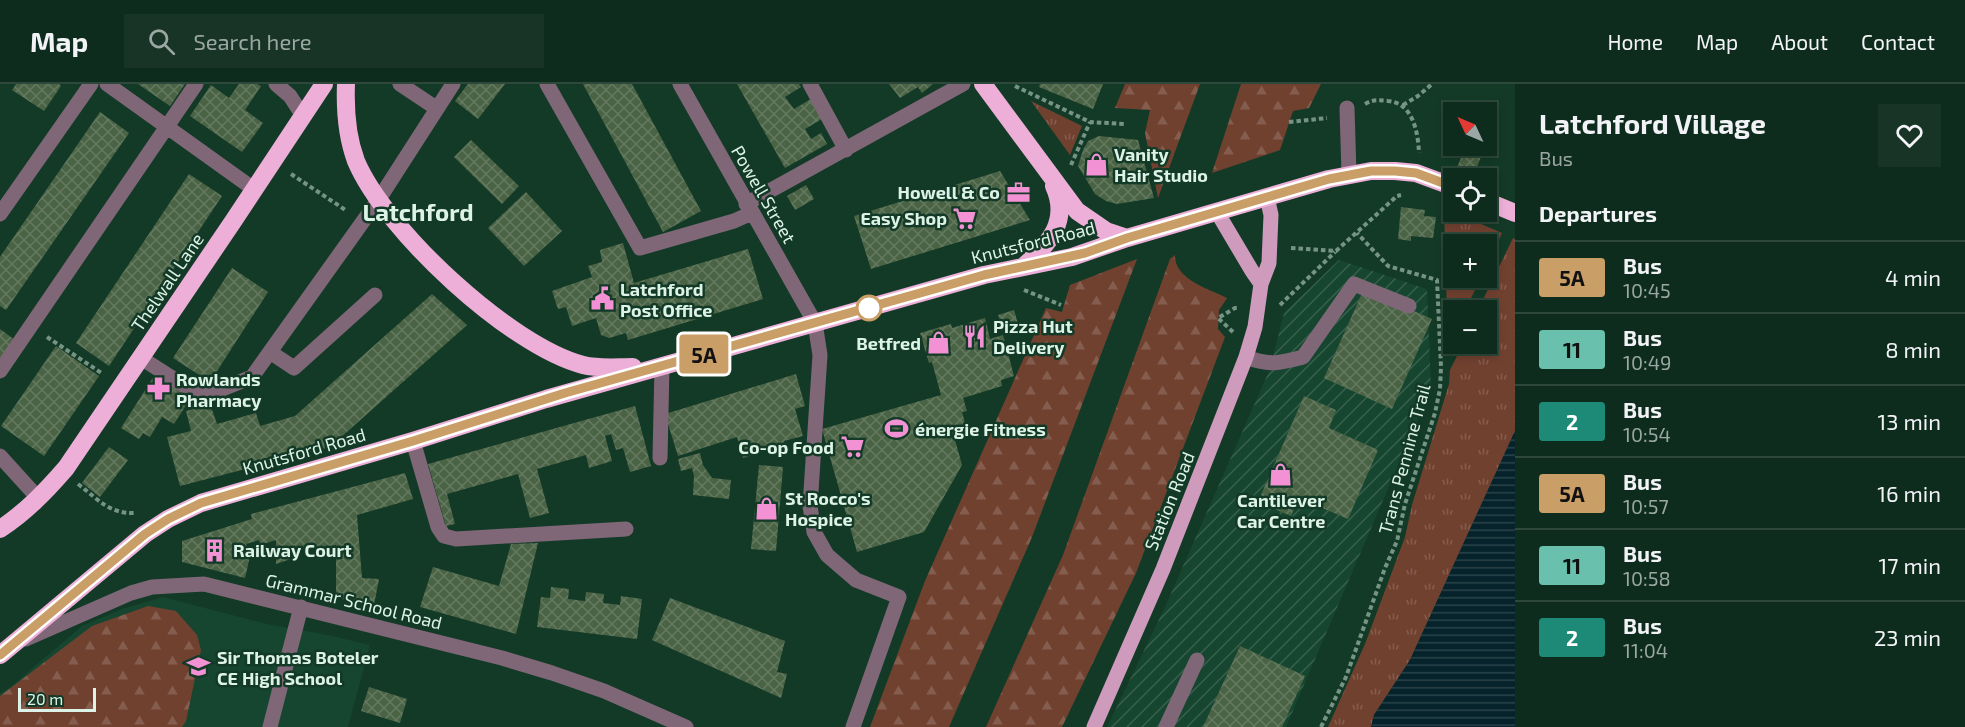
<!DOCTYPE html>
<meta charset="utf-8">
<style>
:root{--surface:#0e2c1d;--page:#173426;--text:#f1f3f6;--muted:#9ba7a4;--line:#2e483b}
body{margin:0;font-family:"Exo 2",sans-serif;background:var(--page);color:var(--text);height:100vh;display:flex;flex-direction:column;font-size:22px;white-space:nowrap}
*{box-sizing:border-box;margin:0}
p{font-size:20px;color:var(--muted)}
.icon{flex:none;width:33px;height:33px;fill:none;stroke:currentColor;stroke-width:2;stroke-linecap:round;stroke-linejoin:round}
.map{position:relative;flex:1;overflow:hidden}
.side{display:flex;flex-direction:column;background:var(--surface);width:450px}
.side>*{flex:none}
.badge{padding:0 12px;border-radius:4px;font-size:21px;line-height:39px}
.needle{width:39px;rotate:314deg}
.controls{position:absolute;left:1443px;top:18px;display:grid;gap:12px}
.controls a{display:grid;place-items:center;width:54px;height:54px;border-radius:0px;background:var(--surface);box-shadow:0 3px 9px #0003,0 0 0 2px var(--line);font-size:30px}
.scale{position:absolute;left:18px;bottom:15px;width:78px;box-sizing:border-box;padding-left:6px;border:3px solid #def3e7;border-top:0;font-size:16px;line-height:21px;white-space:nowrap;color:#def3e7;-webkit-text-stroke:4px #133a27;paint-order:stroke}
.map>.badge{position:absolute;translate:-50% -50%;box-shadow:0 0 0 3px #fff}
h2{padding:0 24px;font-size:22px;line-height:54px}
.round{display:grid;place-items:center;flex:none;width:63px;height:63px;border-radius:0px;background:var(--page)}
.head{display:flex;align-items:center;justify-content:space-between;height:102px;padding:0 24px}
h1{font-size:28px;font-weight:700;line-height:45px}
ul{padding:0;list-style:none}
li{display:flex;align-items:center;gap:18px;height:72px;padding:0 24px;border-top:2px solid var(--line)}
li div{flex:1}
li b{display:block;font-size:22px}
li em{font-style:normal}
li .badge{min-width:66px;font-weight:700;text-align:center}
header{display:flex;align-items:center;gap:36px;box-sizing:border-box;height:84px;padding:0 30px;background:var(--surface);border-bottom:2px solid var(--line)}
header strong{font-size:28px}
nav{display:flex;gap:33px;margin-inline-start:auto;font-size:21px}
.search{width:420px;height:54px;background:var(--page);display:flex;align-items:center;gap:15px;box-sizing:border-box;padding:0 21px;border-radius:0px;color:var(--muted);font-size:22px}
main{display:flex;flex:1;min-height:0}
.map>svg:first-child{display:block}
.built{fill:#16462f}
.industrial{fill:url(#industrial-furrows)}
.grass{fill:url(#grass-tufts)}
.forest{fill:url(#forest-firs)}
.water{fill:url(#water-rules)}
.building{fill:url(#building-cross-hatch)}
.lines{fill:none;stroke-linecap:round;stroke-linejoin:round}
.path{stroke:#769485;stroke-width:4;stroke-dasharray:4.5 3;stroke-linecap:butt}
.minor{stroke:#806777;stroke-width:15}
.major{stroke:#cf9bbd;stroke-width:15}
.highway{stroke:#edafd8;stroke-width:18}
.line-casing{stroke:#fff;stroke-width:14}
.line{stroke:#ca9e67;stroke-width:9}
.stop-dot{fill:#fff;stroke:#ca9e67;stroke-width:3}
.labels{text-anchor:middle;dominant-baseline:central;stroke-width:5;stroke-linejoin:round;paint-order:stroke}
.poi-label{font-size:18px;font-weight:bold;fill:#def3e7;stroke:#133a27;text-anchor:start}
.street-label{font-size:18px;fill:#def3e7;stroke:#133a27}
.district-label{font-size:24px;font-weight:bold;fill:#def3e7;stroke:#133a27}
</style>
<header>
<strong>Map</strong>
<div class="search"><svg class="icon" aria-label="search" viewBox="0 0 24 24"><circle cx="10" cy="10" r="6"/><path d="M15 15l6 6"/></svg>Search here</div>
<nav><a>Home</a><a>Map</a><a>About</a><a>Contact</a></nav>
</header>
<main>
<div class="map">
<svg width="1515" height="643" viewBox="0 0 1515 643">
<defs>
<pattern id="industrial-furrows" width="10" height="10" patternUnits="userSpaceOnUse" patternTransform="scale(1.5)"><rect width="10" height="10" fill="#16462f"/><path d="M-1 1l2-2M0 10L10 0M9 11l2-2" fill="none" stroke="#37614d"/></pattern>
<pattern id="grass-tufts" width="24" height="20" patternUnits="userSpaceOnUse" patternTransform="scale(1.5)"><rect width="24" height="20" fill="#714130"/><path d="M3 7l-1-3M5 7V3M7 7l1-3M15 17l-1-3M17 17v-4M19 17l1-3" fill="none" stroke="#855d4e"/></pattern>
<pattern id="forest-firs" width="22" height="20" patternUnits="userSpaceOnUse" patternTransform="scale(1.5)"><rect width="22" height="20" fill="#714130"/><path d="M5 1l3.5 6h-7zM16 11l3.5 6h-7z" fill="#855d4e"/></pattern>
<pattern id="water-rules" width="6" height="5" patternUnits="userSpaceOnUse" patternTransform="scale(1.5)"><rect width="6" height="5" fill="#06222a"/><path d="M0 2.5h6" fill="none" stroke="#2a4349"/></pattern>
<pattern id="building-cross-hatch" width="8" height="8" patternUnits="userSpaceOnUse" patternTransform="scale(1.5)"><rect width="8" height="8" fill="#4b6345"/><path d="M0 0l8 8M0 8l8-8" fill="none" stroke="#647a60"/></pattern>
</defs>
<rect width="100%" height="100%" fill="#133a27"/>
<path class="built" d="M163,513L267,540L328,551L370,561L348,643H0V609L8,605L82,542L122,525Z"/>
<path class="industrial" d="M1339,176L1427,205L1431,304L1286,643H1107L1165,523L1270,285L1284,229Z"/>
<path class="grass" d="M1031,17L1082,42L1070,71Z
M1444,124L1502,149L1487,181L1486,160H1454V194H1481L1465,226H1454L1453,252L1448,263Z
M1513,154L1515,155V347L1410,576L1374,631L1371,643H1328L1365,560L1405,453L1412,421L1449,300L1450,286L1463,260H1486V226H1478Z"/>
<path class="forest" d="M1125,0H1200L1158,114L1145,49L1150,26L1115,24Z
M1241,0H1321L1309,24L1293,27L1280,66L1212,89Z
M1175,171C1174,195 1209,205 1227,214L1219,226L1218,245L1225,253L1136,489L1062,643H986L1063,471L1170,175Z
M1137,175L1032,453L949,643H870L925,497L1046,224L1062,228L1070,201Z
M148,522L176,527L197,551L201,566L186,637L182,643H0V612L92,542Z"/>
<path class="water" d="M1515,347V643H1371L1374,631L1410,576Z"/>
<path class="building" d="M16,0H59L61,2L44,27L12,6Z
M138,0H185L170,22Z
M239,0H257L261,2L245,26L263,39L242,68L190,32L211,1L229,14Z
M468,0H505L478,35L455,17Z
M583,0H632L701,127L663,148Z
M737,0H799L801,3L785,13L794,25L811,15L822,35L805,45L811,55L821,49L827,60L785,84Z
M889,0H933L922,9L918,3L900,14Z
M1040,0H1103L1093,25L1039,3Z
M100,28L129,49L6,226L0,222V173Z
M1099,52L1138,56L1154,114L1117,120L1106,117L1095,110L1078,82L1083,66L1088,57Z
M471,56L519,102L502,120L454,73Z
M1465,65L1481,73L1474,90L1457,83Z
M1000,87L1030,136L871,185L854,132Z
M189,90L222,112L109,282L76,259Z
M806,101L814,115L795,126L787,112Z
M526,108L562,147L524,182L488,144Z
M1401,123L1425,126L1424,132L1436,133L1433,154L1411,152V157L1398,155Z
M623,159L634,199L748,165L763,215L628,256L626,249L609,254L601,251L596,234L572,242L566,223L558,225L552,207L592,193L588,182L602,178L600,166Z
M232,184L268,208L210,298L173,274Z
M1364,205L1432,235L1392,325L1324,294Z
M432,210L467,241L330,363L180,402L167,353L191,347L186,327L210,320L217,340L256,329L260,342L295,332Z
M1014,226L1019,243L1003,248L998,231Z
M985,234L990,255L1003,251L1014,292L1001,296L1002,302L963,314L967,327L962,328L966,342L952,345L962,381L924,448L857,468L822,345L941,311L932,278L929,279L920,249L951,240L952,244Z
M0,245L15,256L0,277Z
M56,262L99,292L44,372L1,342Z
M156,289L192,312L174,340L162,333L150,353L143,349L139,355L121,344Z
M796,290L805,322L795,325L803,352L784,357L785,361L743,374L737,353L678,372L665,330Z
M1304,312L1336,326L1329,344L1378,366L1348,435L1299,414L1291,432L1258,418Z
M635,322L651,382L630,388L623,364L616,366L611,350L605,352L612,377L589,384L586,371L537,385L549,429L530,434L518,390L447,410L455,440L446,442L428,380Z
M109,363L128,376L100,413L82,399Z
M700,369L703,381L712,394L731,396L729,415L693,411L694,392L692,384L681,387L678,375Z
M759,381L783,383L776,467L751,465Z
M405,389L413,415L357,431L362,494L379,495L374,521L355,517V519L336,513V461L317,465L316,460L298,465L300,472L276,480V456L260,461L259,456L246,460L250,472L245,494L182,478V457L252,435L251,430Z
M538,459L516,550L420,523L433,483L499,502L511,460Z
M551,503L569,505L568,515L585,517L586,508L604,510L603,519L620,521L621,512L642,515L637,555L537,543L541,513L550,514Z
M670,514L785,557L777,588L787,590L781,614L652,556Z
M1240,562L1305,592L1282,643H1203Z
M369,603L407,615L400,639L361,627Z"/>
<g class="lines">
<path class="path" d="M1015,2L1090,38L1125,40
M1365,20C1374,15 1378,16 1388,17C1413,19 1418,48 1419,69
M1403,21L1418,12L1432,0
M1289,38L1327,34
M1071,81L1090,38
M291,90L347,127
M1291,164L1336,167L1397,112L1401,111
M1024,206L1061,221
M1280,221L1335,168
M1233,248L1218,234L1235,224H1239
M47,253L103,290
M78,400C99,416 109,430 136,429
M1321,643L1346,593L1385,484L1397,457L1405,420L1435,329L1440,305L1441,283L1437,196L1388,182L1357,149"/>
<path class="minor" d="M107,0L255,106
M276,0L290,12L303,32
M400,0L436,24
M547,0L640,164L734,137L752,129
M680,0L815,239L820,271L810,422L814,448L827,471L856,496L899,513L853,643
M810,0L846,66
M1347,24L1349,91
M746,120L963,0
M0,130L91,0
M270,268L294,284L375,211
M1246,273C1269,282 1280,279 1303,273L1354,200L1409,222
M141,274L202,313L252,293L379,115L453,0
M0,287L196,0
M413,357L438,443L444,452L456,455L626,445
M0,372L39,415
M660,374L662,281
M26,555L131,509L152,503L204,500L502,574L552,589L604,607L686,643
M270,643L301,523
M1166,643L1197,576"/>
<path class="major" d="M1217,128L1252,187L1261,200
M1094,643L1163,485L1246,273L1255,243L1261,200L1269,179L1271,131L1267,113"/>
<path class="highway" d="M346,0C345,25 347,53 356,77C385,146 510,262 583,281C599,285 617,283 633,283
M983,0L1077,127L1106,147L1127,154
M1486,117L1515,129
M1024,182C1049,160 1070,137 1054,102
M0,445C26,428 46,407 66,384L234,136L324,0
M0,571L145,450L168,435L201,419L413,357L546,315L984,191L1072,173L1127,154L1329,95L1371,87H1395L1416,89L1454,103"/>
</g>
<g class="lines">
<defs>
<path id="line" d="M0,571L145,450L168,435L201,419L413,357L565,309L984,191L1085,169L1127,154L1329,95L1371,87H1395L1416,89L1454,103"/>
</defs>
<use href="#line" class="line-casing"/>
<use href="#line" class="line"/>
</g>
<defs>
<symbol id="shop-bare" viewBox="-9 -9 18 18"><path d="M-5-2.5h2.3a2.7 3.5 0 0 1 5.4 0H5L5.5 6h-11ZM-1.5-2.5h3a1.5 2.3 0 0 0-3 0Z" fill="#f391d5" stroke="#133a27" stroke-width="2.5" paint-order="stroke"/></symbol>
<symbol id="office-bare" viewBox="-9 -9 18 18"><path d="M-6-3h4V-5.5h4V-3h4V5H-6ZM-1-4.5V-3h2v-1.5ZM-6 0V1H6V0Z" fill="#f391d5" stroke="#133a27" stroke-width="2.5" paint-order="stroke"/></symbol>
<symbol id="supermarket-bare" viewBox="-9 -9 18 18"><path d="M-6-5.5h2.5l.6 2H6L4.5 2H-2.5L-4.4-4H-6ZM-1.5 3.2a1.3 1.3 0 1 0 .1 0ZM3 3.2a1.3 1.3 0 1 0 .1 0Z" fill="#f391d5" stroke="#133a27" stroke-width="2.5" paint-order="stroke"/></symbol>
<symbol id="civic-bare" viewBox="-9 -9 18 18"><path d="M-.6-6.5H3V-4.5H.6V-3L4-1V1h2V6H-6V1h2V-1L-.6-3ZM-1.2 2.5V6h2.4V2.5Z" fill="#f391d5" stroke="#133a27" stroke-width="2.5" paint-order="stroke"/></symbol>
<symbol id="restaurant-bare" viewBox="-9 -9 18 18"><path d="M-5-6h1v4h1v-4h1v4h1v-4h1v5L-1.5 .5V6h-2V.5L-5-1ZM5-6V6H3V1.5H1.5Q1.5-4 5-6Z" fill="#f391d5" stroke="#133a27" stroke-width="2.5" paint-order="stroke"/></symbol>
<symbol id="pharmacy-bare" viewBox="-9 -9 18 18"><path d="M-2-6h4v4h4v4h-4v4h-4v-4h-4v-4h4Z" fill="#f391d5" stroke="#133a27" stroke-width="2.5" paint-order="stroke"/></symbol>
<symbol id="stadium-bare" viewBox="-9 -9 18 18"><path d="M0-5a6.5 5 0 1 0 0 10a6.5 5 0 1 0 0-10ZM-3.5-1.8h7v3.6h-7Z" fill="#f391d5" stroke="#133a27" stroke-width="2.5" paint-order="stroke"/></symbol>
<symbol id="building-bare" viewBox="-9 -9 18 18"><path d="M-4-6H4V6H1V3H-1V6H-4ZM-2.5-4.3h1.7v1.8h-1.7ZM.8-4.3h1.7v1.8H.8ZM-2.5-1h1.7V.8h-1.7ZM.8-1h1.7V.8H.8Z" fill="#f391d5" stroke="#133a27" stroke-width="2.5" paint-order="stroke"/></symbol>
<symbol id="school-bare" viewBox="-9 -9 18 18"><path d="M0-5L7-2L0 1L-7-2ZM-4 1L0 2.5L4 1V4Q0 6-4 4Z" fill="#f391d5" stroke="#133a27" stroke-width="2.5" paint-order="stroke"/></symbol>
</defs>
<g fill-rule="evenodd">
<use href="#shop-bare" x="1080" y="64" width="33" height="33"/>
<use href="#office-bare" x="1002" y="92" width="33" height="33"/>
<use href="#supermarket-bare" x="948" y="118" width="33" height="33"/>
<use href="#civic-bare" x="586" y="198" width="33" height="33"/>
<use href="#restaurant-bare" x="958" y="236" width="33" height="33"/>
<use href="#shop-bare" x="922" y="242" width="33" height="33"/>
<use href="#pharmacy-bare" x="142" y="288" width="33" height="33"/>
<use href="#stadium-bare" x="880" y="328" width="33" height="33"/>
<use href="#supermarket-bare" x="836" y="346" width="33" height="33"/>
<use href="#shop-bare" x="1264" y="374" width="33" height="33"/>
<use href="#shop-bare" x="750" y="408" width="33" height="33"/>
<use href="#building-bare" x="198" y="450" width="33" height="33"/>
<use href="#school-bare" x="182" y="566" width="33" height="33"/>
</g>
<circle class="stop-dot" cx="869" cy="224" r="12"/>
<g class="labels">
<g class="poi-label">
<text x="1114" y="70">Vanity<tspan x="1114" dy="21">Hair Studio</tspan></text>
<text x="1000" y="108" text-anchor="end">Howell &amp; Co</text>
<text x="947" y="134" text-anchor="end">Easy Shop</text>
<text x="620" y="205">Latchford<tspan x="620" dy="21">Post Office</tspan></text>
<text x="993" y="242">Pizza Hut<tspan x="993" dy="21">Delivery</tspan></text>
<text x="921" y="259" text-anchor="end">Betfred</text>
<text x="176" y="295">Rowlands<tspan x="176" dy="21">Pharmacy</tspan></text>
<text x="915" y="345">énergie Fitness</text>
<text x="834" y="363" text-anchor="end">Co-op Food</text>
<text x="785" y="414">St Rocco's<tspan x="785" dy="21">Hospice</tspan></text>
<text x="1281" y="416" text-anchor="middle">Cantilever<tspan x="1281" dy="21">Car Centre</tspan></text>
<text x="233" y="466">Railway Court</text>
<text x="217" y="573">Sir Thomas Boteler<tspan x="217" dy="21">CE High School</tspan></text>
</g>
<g class="street-label">
<text transform="translate(764 110) rotate(60)">Powell Street</text>
<text transform="translate(1033 158) rotate(-14)">Knutsford Road</text>
<text transform="translate(167 198) rotate(-56)">Thelwall Lane</text>
<text transform="translate(304 367) rotate(-16)">Knutsford Road</text>
<text transform="translate(1404 375) rotate(-75)">Trans Pennine Trail</text>
<text transform="translate(1169 417) rotate(-68)">Station Road</text>
<text transform="translate(354 517) rotate(14)">Grammar School Road</text>
</g>
<g class="district-label">
<text x="418" y="127">Latchford</text>
</g>
</g>
</svg>
<div class="controls">
<a><svg class="needle" viewBox="-14 -14 28 28"><path d="M0-13l5 13h-10z" fill="#e53935"/><path d="M0 13l5-13h-10z" fill="#9ba7a4"/></svg></a>
<a><svg class="icon" aria-label="locate" viewBox="0 0 24 24"><circle cx="12" cy="12" r="6"/><path d="M12 2v4M12 18v4M2 12h4M18 12h4"/></svg></a>
<a>+</a>
<a>−</a>
</div>
<div class="scale">20 m</div>
<b class="badge" style="left:704px;top:270px;background:#ca9e67;color:#111">5A</b>
</div>
<section class="side">
<div class="head"><div><h1>Latchford Village</h1><p>Bus</p></div><a class="round"><svg class="icon" aria-label="heart" viewBox="0 0 24 24"><path d="M12 20l-8-8c-3-5 5-10 8-4 3-6 11-1 8 4z"/></svg></a></div>
<h2>Departures</h2>
<ul>
<li><span class="badge" style="background:#ca9e67;color:#111">5A</span><div><b>Bus</b><p>10:45</p></div><em>4 min</em></li>
<li><span class="badge" style="background:#69c0ac;color:#111">11</span><div><b>Bus</b><p>10:49</p></div><em>8 min</em></li>
<li><span class="badge" style="background:#1d8a77;color:#fff">2</span><div><b>Bus</b><p>10:54</p></div><em>13 min</em></li>
<li><span class="badge" style="background:#ca9e67;color:#111">5A</span><div><b>Bus</b><p>10:57</p></div><em>16 min</em></li>
<li><span class="badge" style="background:#69c0ac;color:#111">11</span><div><b>Bus</b><p>10:58</p></div><em>17 min</em></li>
<li><span class="badge" style="background:#1d8a77;color:#fff">2</span><div><b>Bus</b><p>11:04</p></div><em>23 min</em></li>
</ul>
</section>
</main>
